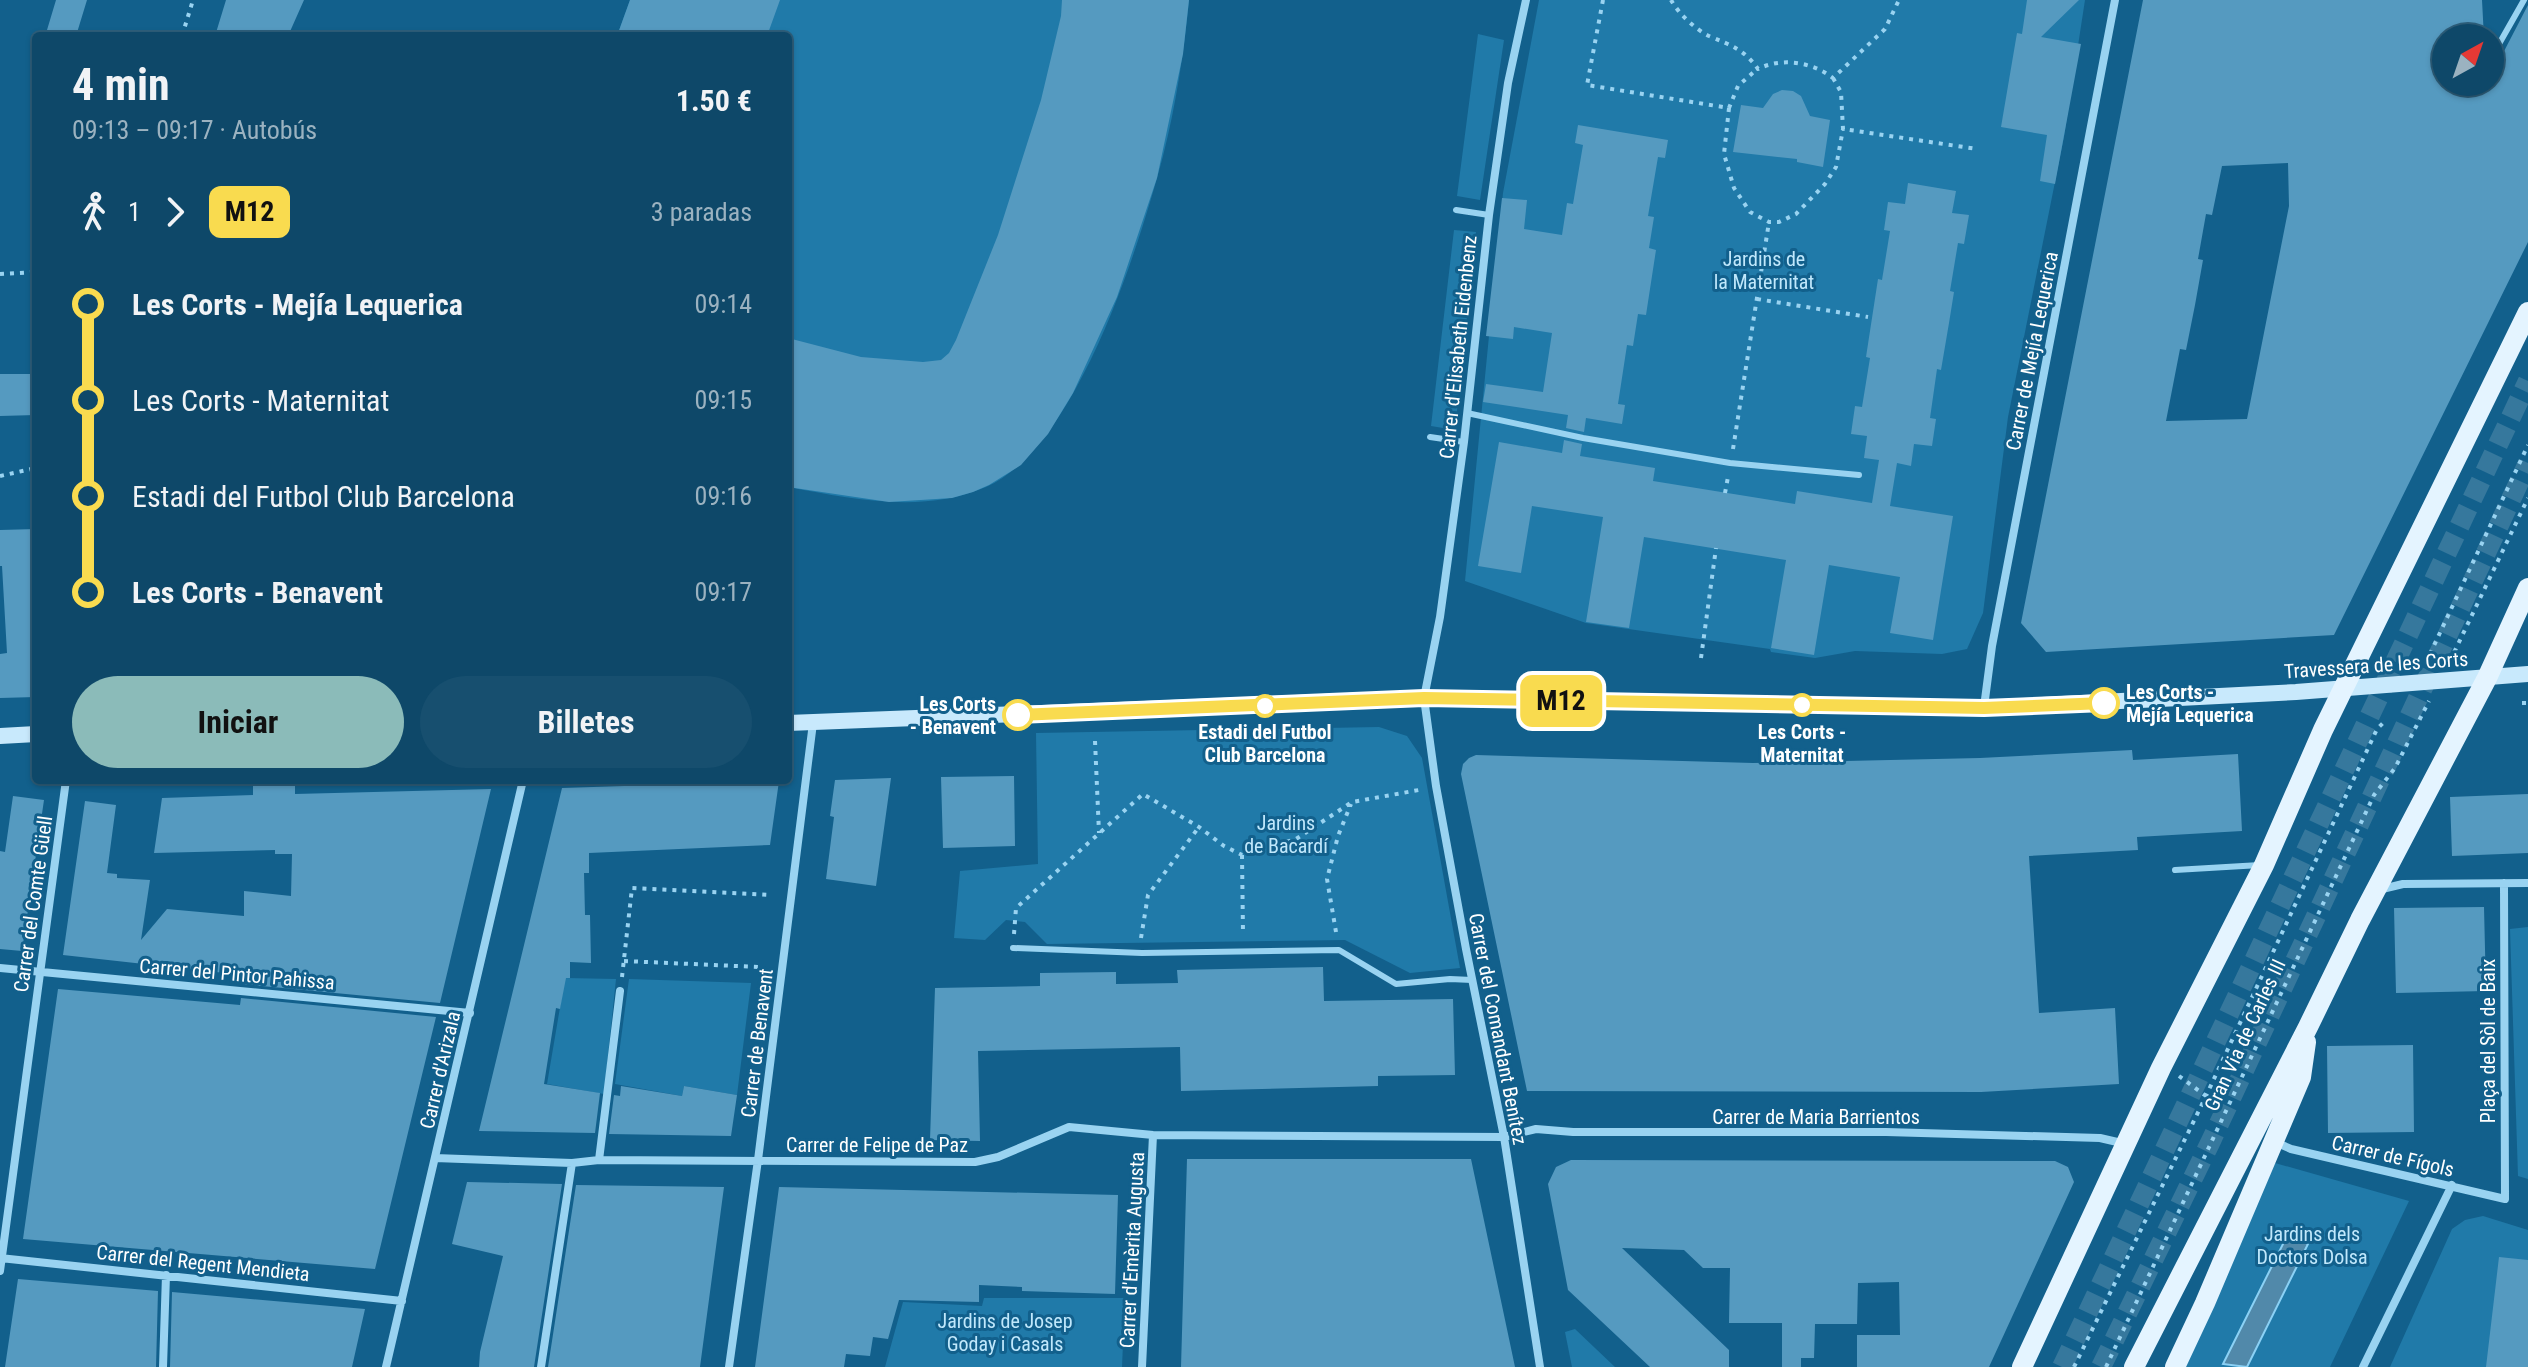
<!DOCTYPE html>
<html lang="es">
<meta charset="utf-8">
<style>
:root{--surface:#0e4869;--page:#174f6f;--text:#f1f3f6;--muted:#9bb2c0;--line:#2e607d;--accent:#8bbbb9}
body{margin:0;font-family:"Roboto Condensed",sans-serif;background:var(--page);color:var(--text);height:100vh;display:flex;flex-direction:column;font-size:30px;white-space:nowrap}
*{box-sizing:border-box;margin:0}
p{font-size:26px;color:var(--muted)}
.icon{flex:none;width:44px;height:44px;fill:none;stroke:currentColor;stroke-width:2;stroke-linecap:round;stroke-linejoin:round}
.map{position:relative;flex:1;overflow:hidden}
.side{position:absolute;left:32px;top:32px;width:760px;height:752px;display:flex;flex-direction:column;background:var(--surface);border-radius:8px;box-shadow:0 2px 6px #0004,0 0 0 2px var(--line)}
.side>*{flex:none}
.badge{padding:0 16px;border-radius:12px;font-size:28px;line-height:52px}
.needle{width:52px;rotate:40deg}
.fabs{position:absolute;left:2432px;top:24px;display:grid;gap:16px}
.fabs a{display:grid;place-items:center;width:72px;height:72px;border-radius:50%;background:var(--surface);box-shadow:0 2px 6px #0004,0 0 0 2px var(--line);font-size:40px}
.map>.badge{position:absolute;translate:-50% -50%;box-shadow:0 0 0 4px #fff}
.legs{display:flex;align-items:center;gap:12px;height:88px;padding:0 40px;font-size:26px}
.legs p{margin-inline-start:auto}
.overview{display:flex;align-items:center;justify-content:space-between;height:136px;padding:0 40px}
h1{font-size:44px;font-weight:700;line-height:60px}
.primary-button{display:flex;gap:16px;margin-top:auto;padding:16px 40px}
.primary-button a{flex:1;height:92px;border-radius:48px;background:var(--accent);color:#111;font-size:32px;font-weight:700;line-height:92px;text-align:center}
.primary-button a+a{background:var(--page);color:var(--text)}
ul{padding:0 40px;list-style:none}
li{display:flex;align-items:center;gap:28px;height:96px;font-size:30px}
li i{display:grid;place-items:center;width:12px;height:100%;margin:0 10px;background:currentColor}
li i::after{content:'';width:20px;height:20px;margin:-10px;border:6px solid;border-radius:50%;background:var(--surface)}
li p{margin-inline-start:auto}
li:first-child i{background:linear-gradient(#0000 50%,currentColor 0)}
li:last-child i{background:linear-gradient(currentColor 50%,#0000 0)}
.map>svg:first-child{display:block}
.green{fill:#207aa9}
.water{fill:#5189aa;stroke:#8bd1f5;stroke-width:2}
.building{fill:#559ac0;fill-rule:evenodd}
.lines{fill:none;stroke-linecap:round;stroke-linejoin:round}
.primary-tunnel{stroke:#36789d;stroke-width:20;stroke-dasharray:20 10;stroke-linecap:butt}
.path{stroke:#99d3f1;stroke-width:4;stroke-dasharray:4 6;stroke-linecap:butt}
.service{stroke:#99d3f1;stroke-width:6}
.minor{stroke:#99d3f1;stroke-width:8}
.secondary{stroke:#c8e9fc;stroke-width:16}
.primary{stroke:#e4f4ff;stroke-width:20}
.line-1-casing{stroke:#fff;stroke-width:18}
.line-1{stroke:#f9db4f;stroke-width:12}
.stop-1-dot{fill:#fff;stroke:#f9db4f;stroke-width:4}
.labels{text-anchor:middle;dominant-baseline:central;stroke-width:6;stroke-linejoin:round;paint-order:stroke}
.park-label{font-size:20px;fill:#c0e8fc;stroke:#12608c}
.street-label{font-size:20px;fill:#fff;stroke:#12608c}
.stop-label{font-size:20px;font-weight:bold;fill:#fff;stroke:#12608c}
</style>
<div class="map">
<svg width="2528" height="1367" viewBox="0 0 2528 1367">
<rect width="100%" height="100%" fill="#12608c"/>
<path class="green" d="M630,0H1189C1184,52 1176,105 1163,156C1139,247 1077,447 986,487C923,514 853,499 788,487V36H617Z
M1539,0H2085L2064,137L2008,417L1983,613L1967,649L1942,654L1855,651L1815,658L1771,652L1770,649L1586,623L1465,581L1503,193Z
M1478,34L1504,40L1480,200L1457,196Z
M1454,230L1476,232L1455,430L1431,426Z
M1379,727L1407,736L1422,758L1460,968L1410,973L1345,940L1047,944L1025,922L1006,920L985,940L954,938L960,871L1038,864L1036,733Z
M2528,927V1179L2518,1176L2510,929Z
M565,978L616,979L604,1094L547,1084Z
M629,979L751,983L737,1095L684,1086L682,1096L615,1084Z
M2275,1163L2409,1201L2330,1367H2185Z
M2483,1216L2528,1230V1367H2390L2452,1229L2465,1220Z
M984,1298H1125L1122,1367H885L903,1302L982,1306Z
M1575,1329L1615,1367H1572L1565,1332Z"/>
<path class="water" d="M2288,1234L2308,1244L2247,1367L2223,1364Z"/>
<path class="building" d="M56,0H87L76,36H62L47,30Z
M226,0H304L288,36H215Z
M630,0H780L767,36H617Z
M1062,0H1189L1183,54L1157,178L1117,297L1073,393L1048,434L1021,465L989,485L973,492L952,498L889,502L788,487V338L861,357L923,362L941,360L949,353L956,340L998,235L1041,100L1061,16Z
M2027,0H2079L2041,37L2081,44L2055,184L2040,181L2047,135L2001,127L2017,33L2022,34Z
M2143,0H2482L2484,38H2446V82H2487V84L2528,5V242L2334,635L2046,652L2021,623ZM2288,163L2289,206L2247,419L2166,421L2180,349L2186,350L2195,305L2203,260L2198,259L2206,214L2212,215L2222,166Z
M1782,90L1793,91L1801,96L1810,116L1830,120L1823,167L1797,162V159L1733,152L1741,105L1763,108L1773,94Z
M1578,125L1668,140L1665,158L1658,157L1648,216L1654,217L1649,248L1656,250L1646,315L1638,314L1633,346L1627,345L1618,404L1625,405L1622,424L1586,418L1584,432L1566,428L1568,415L1483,402L1486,384L1543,392L1552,333L1514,327L1513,339L1486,336L1502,198L1527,200L1524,229L1562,235L1567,203L1573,204L1583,145L1575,143Z
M1908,183L1956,191L1952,213L1969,215L1964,244L1958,243L1950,291L1954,292L1949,323L1941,370L1937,369L1930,418L1936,419L1932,446L1914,444L1911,466L1897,463L1890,506L1953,516L1933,640L1890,633L1900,577L1829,565L1814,655L1771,648L1786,560L1644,537L1629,628L1586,622L1603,517L1532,506L1521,573L1478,566L1499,442L1562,453L1564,440L1582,444L1580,456L1655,468L1653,481L1795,504L1797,491L1872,503L1879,460L1864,458L1867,436L1851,434L1855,406L1862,407L1870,358L1866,357L1878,279L1882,280L1890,231L1884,230L1888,202L1905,204Z
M0,374H36V415L0,416Z
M36,529V697L0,698V654L7,653L2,566H0V530Z
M2132,750L2133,760L2238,754L2242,831L2137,837L2138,850L2029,856L2039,1013L2115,1008L2119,1084L1981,1092L1527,1091L1461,774L1463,764L1469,758L1476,755L1753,763L1980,758Z
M1014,776L1015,846L943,848L941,777Z
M891,778L876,886L826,879L834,817L830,816L835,780Z
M253,780H295V794L491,789L440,1003L242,984L243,975L63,955L85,801L116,805L107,873L117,874V878L150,880L141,940L167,909L244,916V891L291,896L292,854H275V850L154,853L162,798L253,795Z
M779,781L770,845L589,853V873H584L585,915H590L591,963L570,962V978H566L560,1009L556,1008L544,1084L600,1093L595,1133L479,1131L562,788Z
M2528,794V853L2452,856L2450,797Z
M13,796L44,800L22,951L0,949V851L5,852Z
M2484,907L2486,991L2396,993L2394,908Z
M1323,967L1324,1001L1453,999L1455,1075L1378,1076V1086L1181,1091L1180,1047L978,1051L980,1141L930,1140L935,988L1040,986V973L1116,972V984L1178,983L1177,970Z
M58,989L240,1005L241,998L436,1017L375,1269L23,1239Z
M2413,1045L2414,1132L2328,1133L2327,1046Z
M621,1086L682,1096L684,1086L737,1095L731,1136L609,1134L614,1095L620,1096Z
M1187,1159H1471L1515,1367H1181Z
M1571,1160L2055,1161L2068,1167L2074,1182L1989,1367H1857V1335H1900L1899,1282L1858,1283L1857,1324H1815L1814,1358H1801V1367H1782V1323H1729L1730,1268H1703L1684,1250L1622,1248L1729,1350V1367H1650L1568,1290L1548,1184L1556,1167Z
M467,1182L562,1184L534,1367H479L480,1352L503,1256L452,1244Z
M576,1185L724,1187L700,1367H548Z
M779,1187L1118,1195L1115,1294L1022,1291V1287L979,1285V1302L899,1300L888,1339L873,1337L870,1356L846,1354L844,1367H755Z
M2499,1257L2528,1260V1367H2486Z
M18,1279L158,1291L156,1367H5Z
M172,1292L365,1309L352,1367H170Z"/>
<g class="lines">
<path class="primary-tunnel" d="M2062,1367L2528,381
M2101,1367L2210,1143L2528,463"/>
<path class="path" d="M1603,0L1587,85L1729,108L1738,86L1757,69
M1671,0C1679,14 1695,29 1709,36C1730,45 1744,49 1758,69C1782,57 1812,62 1833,78L1885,29L1899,0
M182,36L193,0
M1833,78L1841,92L1843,129L1977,149
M1729,108L1724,154L1734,188L1750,212L1769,222H1779L1796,214L1825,184L1836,167L1843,129
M0,274L36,272
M1757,299L1868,317
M1733,449L1769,222
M0,476L36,468
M1725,493L1728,477
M2430,654L2528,445
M1701,658L1716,548
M2450,661L2528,498
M2522,703H2528
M1095,741L1099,833
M1242,855L1243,934
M1336,932L1327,879L1338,836L1351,804
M1014,934L1016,908L1143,794L1199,827L1224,846L1242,855L1296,839L1352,802L1419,790
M1141,938L1148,895L1199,827
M624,961L759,967
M622,977L632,888L771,895
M2179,1076L2206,1096
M2074,1367L2206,1096L2377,729L2385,721
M2106,1367L2374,795L2395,768L2429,701"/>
<path class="service" d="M2495,51L2524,0
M1456,210L1489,215
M1467,413L1583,438L1730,463L1859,475
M1430,437L1464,442
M2175,870L2260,865
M1013,948L1142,953L1339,950L1396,984L1450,979L1472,980"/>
<path class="minor" d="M1526,0L1508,83L1489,215L1464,442L1440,617L1424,698L1436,786L1466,949L1504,1137L1540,1367
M1984,707L1992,646L2115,0
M2378,890L2403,884L2528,883
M0,968L470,1013
M2275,1142L2291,1149L2505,1199L2504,883
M435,1158L572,1163L599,1160L975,1162L998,1157L1069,1127L1153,1135L1504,1137L1536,1129L1573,1132H1886L2100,1138L2126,1144
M599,1160L620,991
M0,1258L402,1301
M0,1271L66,780
M163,1367L166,1275
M386,1367L523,780
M541,1367L572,1163
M729,1367L758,1160L813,723
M1142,1367L1153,1135
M2363,1367L2452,1185"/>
<path class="secondary" d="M788,723L1424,698L1984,708L2296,692L2528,674
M0,736L36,734"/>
<path class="primary" d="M2022,1367L2161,1068L2264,865L2323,730L2528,312
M2134,1367L2308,1027L2360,920L2487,678L2528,588
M2175,1367L2205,1303L2301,1077L2306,1042"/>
</g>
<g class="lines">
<defs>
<path id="line-1" d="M1018,715L1424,698L1984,708L2104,703"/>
</defs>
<use href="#line-1" class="line-1-casing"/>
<use href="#line-1" class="line-1"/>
</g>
<g class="stop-1-dot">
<circle cx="2104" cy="703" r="14"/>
<circle cx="1802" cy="705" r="10"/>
<circle cx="1265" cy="706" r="10"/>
<circle cx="1018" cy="715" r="14"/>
</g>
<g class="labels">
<g class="park-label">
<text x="1764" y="259">Jardins de<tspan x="1764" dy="23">la Maternitat</tspan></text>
<text x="1286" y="823">Jardins<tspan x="1286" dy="23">de Bacardí</tspan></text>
<text x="2312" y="1234">Jardins dels<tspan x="2312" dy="23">Doctors Dolsa</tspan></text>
<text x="1005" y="1321">Jardins de Josep<tspan x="1005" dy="23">Goday i Casals</tspan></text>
</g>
<g class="street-label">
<text transform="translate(1458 347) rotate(-84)">Carrer d'Elisabeth Eidenbenz</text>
<text transform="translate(2032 351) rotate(-79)">Carrer de Mejía Lequerica</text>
<text transform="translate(2376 665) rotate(-4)">Travessera de les Corts</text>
<text transform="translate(33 904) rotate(-82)">Carrer del Comte Güell</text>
<text transform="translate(237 974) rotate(5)">Carrer del Pintor Pahissa</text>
<text transform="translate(1498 1029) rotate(79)">Carrer del Comandant Benítez</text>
<text transform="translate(2245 1035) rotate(-65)">Gran Via de Carles III</text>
<text transform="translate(2488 1041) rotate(-90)">Plaça del Sòl de Baix</text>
<text transform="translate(757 1043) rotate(-83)">Carrer de Benavent</text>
<text transform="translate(440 1070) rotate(-77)">Carrer d'Arizala</text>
<text x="1816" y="1117">Carrer de Maria Barrientos</text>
<text x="877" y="1145">Carrer de Felipe de Paz</text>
<text transform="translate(2393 1156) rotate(13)">Carrer de Fígols</text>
<text transform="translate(1132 1250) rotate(-87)">Carrer d'Emèrita Augusta</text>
<text transform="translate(203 1263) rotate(6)">Carrer del Regent Mendieta</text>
</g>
<g class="stop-label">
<text x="2126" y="692" text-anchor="start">Les Corts -<tspan x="2126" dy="23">Mejía Lequerica</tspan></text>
<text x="996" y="704" text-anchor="end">Les Corts<tspan x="996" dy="23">- Benavent</tspan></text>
<text x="1265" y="732">Estadi del Futbol<tspan x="1265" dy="23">Club Barcelona</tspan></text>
<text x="1802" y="732">Les Corts -<tspan x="1802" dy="23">Maternitat</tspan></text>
</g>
</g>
</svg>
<div class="fabs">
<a><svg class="needle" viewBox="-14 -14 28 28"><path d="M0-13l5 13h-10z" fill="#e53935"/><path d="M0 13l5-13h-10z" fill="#9bb2c0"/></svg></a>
</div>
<b class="badge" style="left:1561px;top:701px;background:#f9db4f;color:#111">M12</b>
<section class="side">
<div class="overview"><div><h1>4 min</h1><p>09:13 – 09:17 · Autobús</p></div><b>1.50 €</b></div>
<div class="legs"><svg class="icon" aria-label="walk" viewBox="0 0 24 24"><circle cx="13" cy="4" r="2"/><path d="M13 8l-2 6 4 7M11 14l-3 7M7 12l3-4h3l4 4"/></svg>1<svg class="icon" aria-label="forward" viewBox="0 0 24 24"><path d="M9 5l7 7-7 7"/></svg><b class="badge" style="background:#f9db4f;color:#111">M12</b><p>3 paradas</p></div>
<ul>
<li><i style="color:#f9db4f"></i><b>Les Corts - Mejía Lequerica</b><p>09:14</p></li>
<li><i style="color:#f9db4f"></i><span>Les Corts - Maternitat</span><p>09:15</p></li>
<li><i style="color:#f9db4f"></i><span>Estadi del Futbol Club Barcelona</span><p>09:16</p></li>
<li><i style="color:#f9db4f"></i><b>Les Corts - Benavent</b><p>09:17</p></li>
</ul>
<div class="primary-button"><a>Iniciar</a><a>Billetes</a></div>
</section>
</div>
